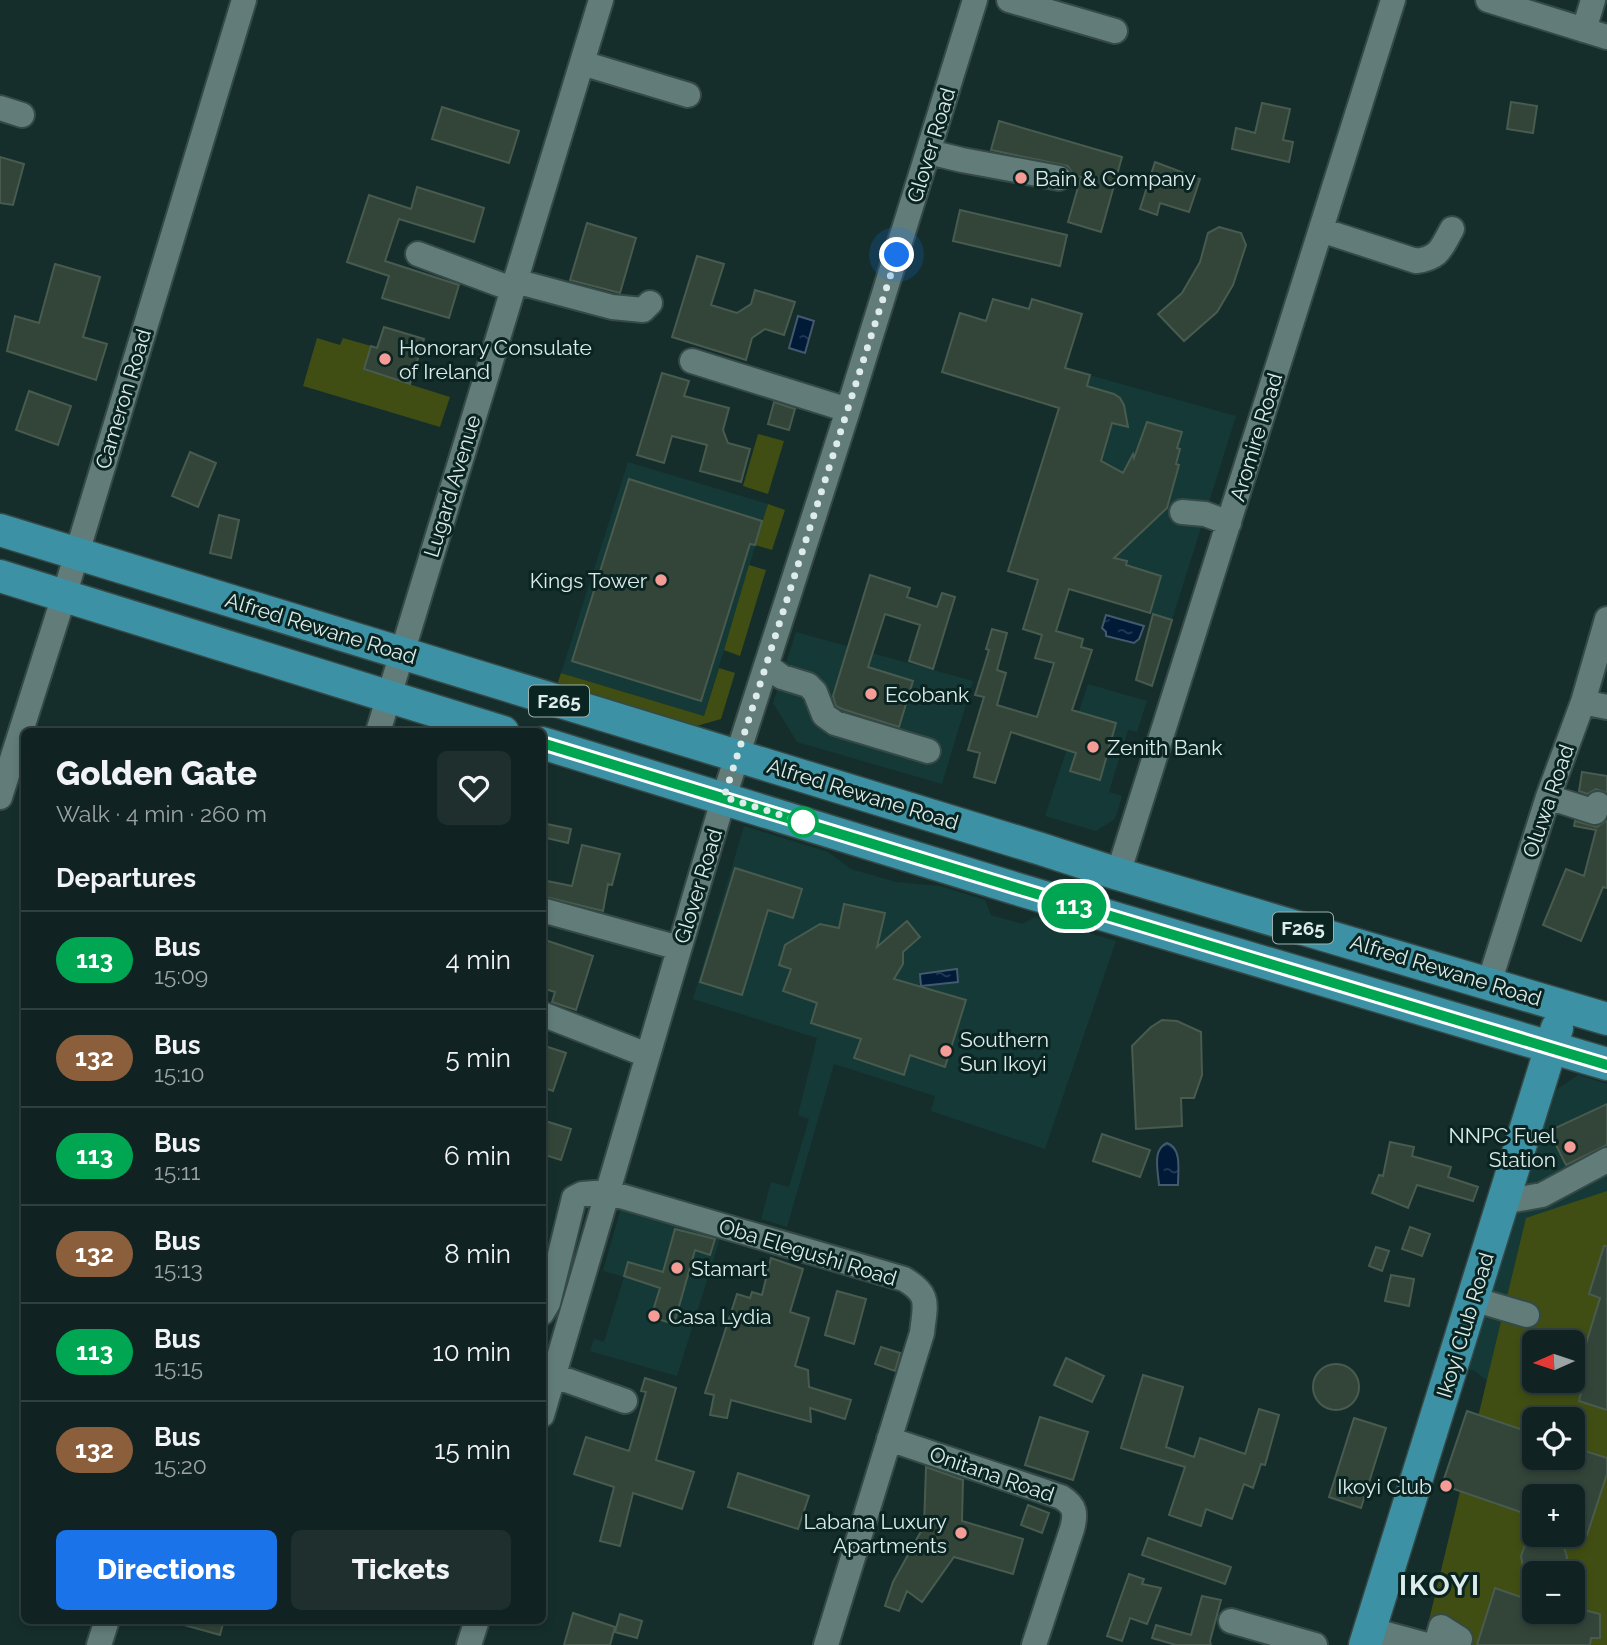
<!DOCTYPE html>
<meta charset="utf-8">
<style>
:root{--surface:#102221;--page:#1e2f2e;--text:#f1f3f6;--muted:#9ca4a5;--line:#303f3f;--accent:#1a73e8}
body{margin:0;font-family:Raleway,sans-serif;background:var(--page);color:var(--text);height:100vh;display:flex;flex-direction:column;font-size:26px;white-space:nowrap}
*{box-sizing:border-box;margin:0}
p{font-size:23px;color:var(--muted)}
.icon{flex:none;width:38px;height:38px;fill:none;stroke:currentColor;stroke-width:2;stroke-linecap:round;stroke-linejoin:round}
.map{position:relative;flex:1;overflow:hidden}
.drawer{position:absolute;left:21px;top:728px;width:525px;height:896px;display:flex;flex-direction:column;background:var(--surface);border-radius:10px;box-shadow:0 4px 10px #0003,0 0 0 2px var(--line)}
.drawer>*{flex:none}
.badge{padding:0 14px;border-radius:23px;font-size:24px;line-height:46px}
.needle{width:46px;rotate:267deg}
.buttons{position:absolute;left:1522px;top:1330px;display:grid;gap:14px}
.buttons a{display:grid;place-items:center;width:63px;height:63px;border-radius:10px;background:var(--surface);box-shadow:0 4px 10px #0003,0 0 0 2px var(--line);font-size:35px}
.you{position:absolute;width:35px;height:35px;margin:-18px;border:5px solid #fff;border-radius:50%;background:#1a73e8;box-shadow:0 0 0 10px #1a73e833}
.map>.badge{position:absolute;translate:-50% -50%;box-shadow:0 0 0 4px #fff}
h2{padding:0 35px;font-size:26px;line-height:63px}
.round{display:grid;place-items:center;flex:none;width:74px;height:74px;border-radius:10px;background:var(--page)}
.head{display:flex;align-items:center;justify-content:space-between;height:119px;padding:0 35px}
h1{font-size:33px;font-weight:800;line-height:52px}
.button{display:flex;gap:14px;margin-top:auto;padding:14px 35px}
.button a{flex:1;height:80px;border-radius:10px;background:var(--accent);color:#fff;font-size:28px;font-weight:800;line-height:80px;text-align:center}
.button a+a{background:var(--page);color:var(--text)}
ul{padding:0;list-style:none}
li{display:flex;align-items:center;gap:21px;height:98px;padding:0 35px;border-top:2px solid var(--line)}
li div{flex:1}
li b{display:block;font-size:26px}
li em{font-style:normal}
li .badge{min-width:77px;font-weight:700;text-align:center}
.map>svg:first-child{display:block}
.built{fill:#153936;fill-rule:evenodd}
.grass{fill:#404e13;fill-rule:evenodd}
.water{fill:url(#water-ripples);stroke:#43596d;stroke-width:2}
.building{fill:#334539;stroke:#485b4e;stroke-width:2}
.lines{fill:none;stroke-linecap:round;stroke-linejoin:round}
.minor-casing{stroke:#354947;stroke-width:28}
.major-casing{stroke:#354947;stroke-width:35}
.minor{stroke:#617c79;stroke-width:24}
.major{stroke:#3c92a4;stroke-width:32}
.line-casing{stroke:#fff;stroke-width:16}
.line{stroke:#00a651;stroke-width:10}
.walk{stroke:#ddecea;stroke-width:7;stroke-dasharray:0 12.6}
.poi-dot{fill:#f59c96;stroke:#0a2422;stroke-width:2.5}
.stop-dot{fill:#fff;stroke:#00a651;stroke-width:3.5}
.labels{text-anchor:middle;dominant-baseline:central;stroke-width:6;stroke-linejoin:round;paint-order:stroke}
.shield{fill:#0a2422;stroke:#9eb0ae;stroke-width:2}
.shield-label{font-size:19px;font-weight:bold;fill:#ddecea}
.street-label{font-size:21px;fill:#ddecea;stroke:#0a2422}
.poi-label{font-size:21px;fill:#ddecea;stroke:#0a2422;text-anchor:start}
.district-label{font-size:28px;font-weight:bold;letter-spacing:2px;fill:#ddecea;stroke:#0a2422}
</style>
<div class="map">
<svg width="1607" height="1645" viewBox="0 0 1607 1645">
<defs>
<pattern id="water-ripples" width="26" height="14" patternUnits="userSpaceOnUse" patternTransform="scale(1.75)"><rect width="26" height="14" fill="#011a37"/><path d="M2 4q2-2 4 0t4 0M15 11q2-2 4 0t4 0" fill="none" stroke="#263b54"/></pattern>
</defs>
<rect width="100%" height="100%" fill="#152e2c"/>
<path class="built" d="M1071,370L1236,416L1172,620L1008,571Z
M628,462L768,504L704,716L561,673Z
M796,632L973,681L942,784L797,742L773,703Z
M1088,684L1147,701L1137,732L1128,730L1109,792L1122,796L1115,819L1096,831L1045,816Z
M744,826L828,852L851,869L896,882L940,886L985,900L991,915L1022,924L1035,917L1116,941L1045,1149L931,1111L935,1096L834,1064L787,1227L761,1219L771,1182L789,1187L809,1119L798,1115L817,1038L693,999Z
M1578,1075L1607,1084V1435L1573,1419H1536L1475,1371L1465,1368L1550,1094ZM1535,1342H1573V1381H1535Z
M621,1208L710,1233L720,1239L677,1376L590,1351L594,1339L604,1342L624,1277L603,1271Z"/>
<path class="grass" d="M317,338L340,345L343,338L371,346L364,370L450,397L440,427L303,386Z
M758,434L784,441L768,494L743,486Z
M768,504L785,510L772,550L755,545Z
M749,565L766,570L740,656L724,650Z
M719,668L735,673L721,719L693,727L557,685L561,673L704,716Z
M1607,1191V1645H1423L1526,1218ZM1535,1342H1573V1381H1535ZM1535,1419H1573V1458H1535ZM1535,1496H1573V1535H1535ZM1535,1573H1573V1612H1535Z"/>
<path class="water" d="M798,316L814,321L805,353L789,348Z
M1106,615L1144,626L1139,639L1134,643L1106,636V632L1102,628Z
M957,969L958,982L921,986L920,974Z
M1167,1143C1182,1148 1178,1170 1178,1185H1159C1158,1171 1152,1149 1167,1143Z"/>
<path class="building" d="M1511,102L1537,106L1533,133L1507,129Z
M1262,103L1290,109L1283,140L1293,142L1289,162L1232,149L1236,128L1255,133Z
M442,107L519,131L509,163L432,139Z
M999,121L1122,157L1101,232L1068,222L1081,177L1073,175L1068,166L991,150Z
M0,157L24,164L13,205L0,203Z
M1155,162L1200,179L1189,212L1160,203L1157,215L1140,209Z
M417,187L484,208L474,242L399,219L385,261L459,285L449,318L382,298L389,276L347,262L369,195L411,209Z
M960,210L1067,235L1060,266L953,241Z
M587,223L636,238L620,293L570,280Z
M1219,227L1241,233L1246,245L1233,285L1217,312L1184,341L1158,314L1182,293L1200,262L1208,233Z
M697,256L724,264L711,305L737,313L751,304L755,290L795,302L784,335L765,329L752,338L746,360L672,337Z
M55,264L100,277L83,337L107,344L96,380L7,351L15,316L39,323Z
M993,299L1029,309L1032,299L1082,314L1065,368L1090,375L1087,386L1114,394L1120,398L1124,405L1128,427L1112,423L1101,461L1123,473L1133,454L1134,458L1147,422L1182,432L1177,448L1180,449L1176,464L1179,465L1167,508L1114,558L1127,561L1126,565L1161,576L1150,613L1069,589L1056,631L1083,639L1081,647L1092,650L1072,710L1116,723L1100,780L1070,771L1076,753L1011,732L995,783L974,777L980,753L968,750L984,697L975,695L989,650L986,649L992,629L1007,633L997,670L1006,673L997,705L1037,717L1054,663L1035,658L1042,635L1023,629L1038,580L1008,571L1059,408L942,372L960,313L986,321Z
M384,327L424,339L410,384L364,369L371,346L377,348Z
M662,373L689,381L684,396L729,408L723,430L728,443L750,449L741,482L700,471L707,445L672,436L664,463L637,455Z
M29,391L71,406L58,445L16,430Z
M774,402L795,409L789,430L768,424Z
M190,452L216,463L198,507L172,496Z
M629,479L762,521L755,545L750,544L701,701L572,661Z
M219,515L239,520L231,558L210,553Z
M870,575L910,588L907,597L937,607L942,593L955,597L933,669L909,661L920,625L885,614L868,667L913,681L899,727L842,709L836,706L833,696Z
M1153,614L1172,620L1152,686L1136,680Z
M1582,772L1607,776V793L1596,789L1587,794L1579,791Z
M1607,820V888L1603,887L1581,941L1543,925L1566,869L1584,876L1596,830L1574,826L1575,821L1597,827Z
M542,823L571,829L568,843L542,837Z
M582,845L620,854L612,885L608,884L603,911L542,896V880L572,886Z
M735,868L802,889L793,918L768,910L742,995L700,982Z
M844,904L885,913L877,947L907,921L920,937L903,952V964L894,979L966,1000L945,1067L910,1055L904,1075L854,1058L861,1039L811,1023L817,1003L783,991L791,969L779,965L785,945L820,924L839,928Z
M542,939L593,956L576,1010L552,1002L555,992L542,988Z
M1162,1020L1177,1021L1201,1032L1202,1075L1194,1098H1181L1182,1126L1136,1129L1132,1046L1151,1027Z
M542,1045L566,1053L553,1091L542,1087Z
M1607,1104V1145L1566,1165L1549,1131Z
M542,1120L571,1129L561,1160L542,1154Z
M1102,1134L1150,1150L1140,1177L1093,1161Z
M1390,1142L1414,1147L1412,1156L1451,1167L1448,1177L1478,1187L1473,1201L1417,1185L1408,1208L1372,1193L1379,1175L1383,1176Z
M1410,1227L1430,1234L1422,1256L1402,1249Z
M675,1229L715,1239L710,1255L695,1250L674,1324L651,1317L660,1288L624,1276L628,1262L663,1272Z
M1604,1246H1607V1410L1579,1401L1583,1386L1574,1383L1600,1298L1589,1294Z
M1376,1247L1389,1251L1382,1271L1369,1266Z
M771,1258L803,1269L790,1312L809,1318L795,1366L808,1370L809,1387L851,1400L845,1419L810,1408L811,1422L731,1400L727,1418L710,1415L714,1395L705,1393L737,1294L750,1298L752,1292L762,1295Z
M1391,1275L1414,1279L1409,1306L1385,1301Z
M837,1291L866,1299L854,1344L825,1335Z
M881,1347L900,1353L895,1371L875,1364Z
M1066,1358L1104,1376L1092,1402L1054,1385Z
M1313 1387a23 23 0 1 1 46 0a23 23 0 1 1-46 0Z
M1143,1375L1183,1387L1166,1447L1194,1457L1200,1438L1245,1454L1259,1409L1279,1415L1265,1465L1261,1464L1253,1488L1244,1484L1232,1519L1206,1509L1201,1526L1169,1515L1185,1467L1121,1448Z
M645,1378L676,1388L656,1460L694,1472L682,1509L633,1493L620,1546L600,1541L614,1487L574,1474L586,1437L629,1451L646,1392L641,1391Z
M1467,1411L1535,1434V1458H1573V1447L1607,1458V1474L1587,1535L1573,1530V1496H1535V1517L1442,1485Z
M1040,1417L1088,1432L1073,1480L1025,1465Z
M1354,1418L1386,1428L1361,1508L1329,1497Z
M926,1467L963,1480L962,1521L1023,1539L1013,1574L954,1557L922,1602L907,1591L899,1611L885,1606L893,1582L924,1526Z
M738,1473L809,1496L798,1529L728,1507Z
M1028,1505L1049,1513L1042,1533L1021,1525Z
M1537,1535L1562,1541L1567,1557L1565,1567L1561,1573H1527L1523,1568L1521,1556L1525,1545Z
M1148,1538L1231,1567L1225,1584L1142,1555Z
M1129,1574L1144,1579L1142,1584L1161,1588L1147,1624L1130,1618L1122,1641L1107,1636Z
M1495,1588L1535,1602V1612H1573V1596L1584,1610L1600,1614V1638H1591L1590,1645H1477Z
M1202,1596L1221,1600L1210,1641L1211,1645H1176L1152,1638L1156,1625L1191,1635Z
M573,1613L615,1627L610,1645H564Z
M620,1614L642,1621L637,1638L615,1632Z
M184,1620H224L220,1635L184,1625Z"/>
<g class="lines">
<defs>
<path id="minor" d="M1009,0L1115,31
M1488,0L1607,37
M1584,30L1593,0
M582,63L688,95
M0,108L22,115
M929,152L962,160L1059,178
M1321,230L1416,261C1440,258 1441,248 1452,229
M418,254L512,289
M515,281L612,307L643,310L650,303
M692,361L848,410
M1182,512L1205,514L1229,523
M767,666L782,677L808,685L815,692L824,715L835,723L928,751
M1583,702L1607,707
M378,732L601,0
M0,797L64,596L244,0
M1548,797L1595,812L1598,804
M1118,874L1393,0
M542,910L679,948
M1489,983L1548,797L1583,702L1607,619
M542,1014L647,1055
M1503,1202L1542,1195L1607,1160
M1473,1299L1527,1315
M542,1313L548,1303L574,1198L582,1194L607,1192L904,1279C931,1295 925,1304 922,1333L826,1645
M555,1376L625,1401
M542,1415L724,797L848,410L975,0
M889,1439L1061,1497C1076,1506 1076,1514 1072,1529L1034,1645
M1231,1621L1315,1645
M1368,1629L1427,1645
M99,1645L107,1620
M469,1645L477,1620
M1436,1645L1441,1627L1460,1639L1458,1645"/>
<path id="major" d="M0,530L1041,849L1118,874L1607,1019
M0,576L503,732
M542,743L1017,889L1607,1064
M1365,1645L1557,1028"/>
</defs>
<use href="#minor" class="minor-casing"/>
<use href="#major" class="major-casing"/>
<use href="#minor" class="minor"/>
<use href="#major" class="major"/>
</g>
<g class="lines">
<defs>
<path id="line" d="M542,743L1017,888L1607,1065"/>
</defs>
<use href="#line" class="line-casing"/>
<use href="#line" class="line"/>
<path class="walk" d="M803,822L724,797L897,255"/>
</g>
<g class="poi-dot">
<circle cx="1021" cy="178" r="7"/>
<circle cx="385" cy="359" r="7"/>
<circle cx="661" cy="580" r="7"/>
<circle cx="871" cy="694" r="7"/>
<circle cx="1093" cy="747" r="7"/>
<circle cx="946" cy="1051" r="7"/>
<circle cx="1570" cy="1147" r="7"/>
<circle cx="677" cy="1268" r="7"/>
<circle cx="654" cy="1316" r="7"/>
<circle cx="1446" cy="1486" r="7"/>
<circle cx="961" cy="1533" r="7"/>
</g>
<circle class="stop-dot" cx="803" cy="822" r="14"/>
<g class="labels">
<g class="shield">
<rect x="529" y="685.5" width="60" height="31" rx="5"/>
<rect x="1273" y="912.5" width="60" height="31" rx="5"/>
</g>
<g class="shield-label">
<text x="559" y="701">F265</text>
<text x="1303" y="928">F265</text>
</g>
<g class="street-label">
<text transform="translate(931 145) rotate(-73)">Glover Road</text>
<text transform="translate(123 399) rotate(-73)">Cameron Road</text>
<text transform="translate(1256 437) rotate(-73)">Aromire Road</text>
<text transform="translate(452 486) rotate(-73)">Lugard Avenue</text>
<text transform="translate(321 628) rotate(17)">Alfred Rewane Road</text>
<text transform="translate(863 794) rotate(17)">Alfred Rewane Road</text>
<text transform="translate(1548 801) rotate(-71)">Oluwa Road</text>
<text transform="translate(698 886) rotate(-73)">Glover Road</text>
<text transform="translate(1446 970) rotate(17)">Alfred Rewane Road</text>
<text transform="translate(808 1252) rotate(17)">Oba Elegushi Road</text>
<text transform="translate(1465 1325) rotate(-73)">Ikoyi Club Road</text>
<text transform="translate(992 1474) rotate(19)">Onitana Road</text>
</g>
<g class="poi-label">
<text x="1035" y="178">Bain &amp; Company</text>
<text x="399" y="347">Honorary Consulate<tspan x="399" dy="24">of Ireland</tspan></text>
<text x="647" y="580" text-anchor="end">Kings Tower</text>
<text x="885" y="694">Ecobank</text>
<text x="1107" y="747">Zenith Bank</text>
<text x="960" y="1039">Southern<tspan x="960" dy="24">Sun Ikoyi</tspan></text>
<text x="1556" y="1135" text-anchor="end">NNPC Fuel<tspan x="1556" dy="24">Station</tspan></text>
<text x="691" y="1268">Stamart</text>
<text x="668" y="1316">Casa Lydia</text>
<text x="1432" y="1486" text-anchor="end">Ikoyi Club</text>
<text x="947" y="1521" text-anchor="end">Labana Luxury<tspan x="947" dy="24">Apartments</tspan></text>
</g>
<g class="district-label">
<text x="1440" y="1585">IKOYI</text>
</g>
</g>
</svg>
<div class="buttons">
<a><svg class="needle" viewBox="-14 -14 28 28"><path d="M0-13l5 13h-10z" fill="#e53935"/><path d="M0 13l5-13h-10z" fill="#9ca4a5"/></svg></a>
<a><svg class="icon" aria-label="locate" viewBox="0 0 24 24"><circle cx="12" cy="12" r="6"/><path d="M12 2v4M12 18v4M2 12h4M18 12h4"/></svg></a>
<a>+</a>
<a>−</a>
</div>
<div class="you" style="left:897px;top:255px"></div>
<b class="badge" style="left:1074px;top:906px;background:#00a651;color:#fff">113</b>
<section class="drawer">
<div class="head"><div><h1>Golden Gate</h1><p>Walk · 4 min · 260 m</p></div><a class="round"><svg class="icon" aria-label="heart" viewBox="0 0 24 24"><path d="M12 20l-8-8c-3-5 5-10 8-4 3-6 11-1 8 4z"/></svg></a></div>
<h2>Departures</h2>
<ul>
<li><span class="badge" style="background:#00a651;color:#fff">113</span><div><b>Bus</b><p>15:09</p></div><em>4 min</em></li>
<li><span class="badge" style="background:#8b5e3c;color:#fff">132</span><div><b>Bus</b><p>15:10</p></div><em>5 min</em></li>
<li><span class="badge" style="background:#00a651;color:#fff">113</span><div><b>Bus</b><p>15:11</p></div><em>6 min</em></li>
<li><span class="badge" style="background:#8b5e3c;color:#fff">132</span><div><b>Bus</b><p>15:13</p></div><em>8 min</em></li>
<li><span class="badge" style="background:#00a651;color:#fff">113</span><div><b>Bus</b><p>15:15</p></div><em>10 min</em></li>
<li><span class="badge" style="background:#8b5e3c;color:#fff">132</span><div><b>Bus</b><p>15:20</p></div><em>15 min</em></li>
</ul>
<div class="button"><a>Directions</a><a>Tickets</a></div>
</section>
</div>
